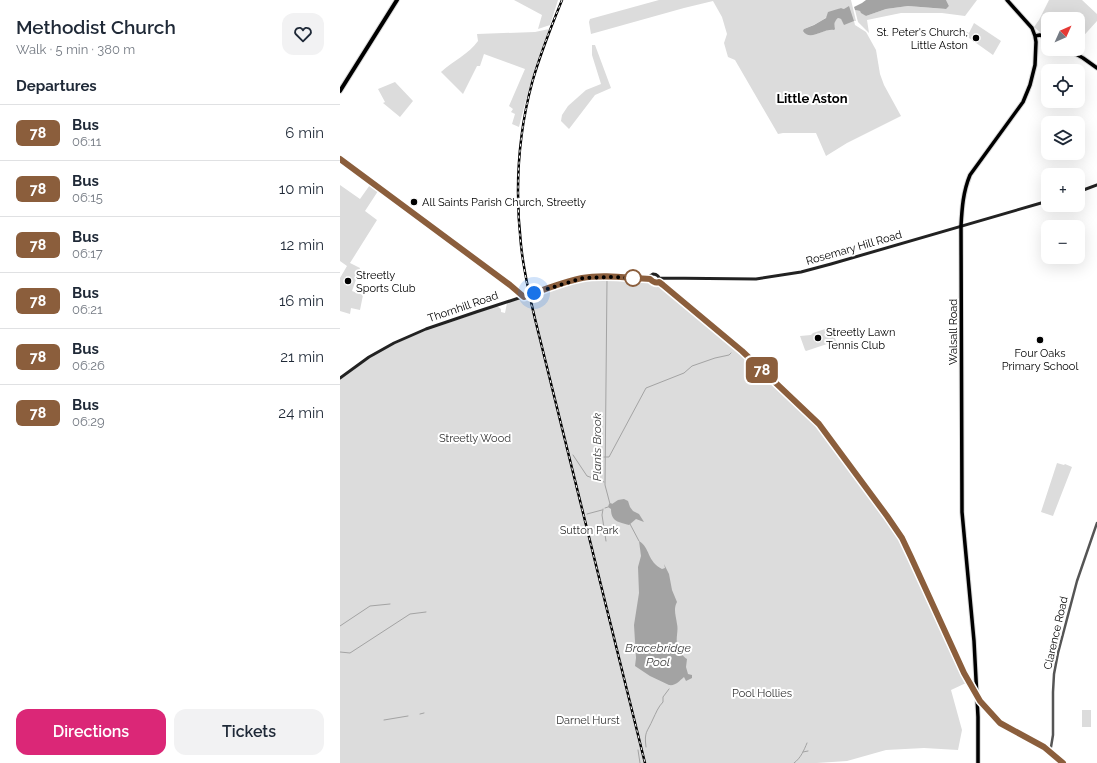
<!DOCTYPE html>
<meta charset="utf-8">
<style>
:root{--surface:#fff;--page:#f2f2f3;--text:#1f2937;--muted:#747a83;--line:#e0e1e3;--accent:#db2777}
body{margin:0;font-family:Raleway,sans-serif;background:var(--page);color:var(--text);height:100vh;display:flex;flex-direction:column;font-size:15px;white-space:nowrap}
*{box-sizing:border-box;margin:0}
p{font-size:13px;color:var(--muted)}
.icon{flex:none;width:22px;height:22px;fill:none;stroke:currentColor;stroke-width:2;stroke-linecap:round;stroke-linejoin:round}
.map{position:relative;flex:1;overflow:hidden}
.sheet{display:flex;flex-direction:column;background:var(--surface);width:340px}
.sheet>*{flex:none}
.badge{padding:0 8px;border-radius:6px;font-size:14px;line-height:26px}
.needle{width:26px;rotate:45deg}
.controls{position:absolute;left:701px;top:12px;display:grid;gap:8px}
.controls a{display:grid;place-items:center;width:44px;height:44px;border-radius:8px;background:var(--surface);box-shadow:0 4px 16px #0002;font-size:20px}
.you{position:absolute;width:20px;height:20px;margin:-10px;border:3px solid #fff;border-radius:50%;background:#1a73e8;box-shadow:0 0 0 6px #1a73e833}
.map>.badge{position:absolute;translate:-50% -50%;box-shadow:0 0 0 2px #fff}
h2{padding:0 16px;font-size:15px;line-height:36px}
.round{display:grid;place-items:center;flex:none;width:42px;height:42px;border-radius:12px;background:var(--page)}
.summary{display:flex;align-items:center;justify-content:space-between;height:68px;padding:0 16px}
h1{font-size:19px;font-weight:600;line-height:30px}
.cta{display:flex;gap:8px;margin-top:auto;padding:8px 16px}
.cta a{flex:1;height:46px;border-radius:12px;background:var(--accent);color:#fff;font-size:16px;font-weight:600;line-height:46px;text-align:center}
.cta a+a{background:var(--page);color:var(--text)}
ul{padding:0;list-style:none}
li{display:flex;align-items:center;gap:12px;height:56px;padding:0 16px;border-top:1px solid var(--line)}
li div{flex:1}
li b{display:block;font-size:15px}
li em{font-style:normal}
li .badge{min-width:44px;font-weight:700;text-align:center}
main{display:flex;flex:1;min-height:0}
.map>svg:first-child{display:block}
.green{fill:#dcdcdc;fill-rule:evenodd}
.water{fill:#a3a3a3}
.lines{fill:none;stroke-linecap:round;stroke-linejoin:round}
.stream{stroke:#a3a3a3;stroke-width:1}
.primary-casing{stroke:#dbdbdb;stroke-width:5.5}
.trunk-casing{stroke:#dbdbdb;stroke-width:6}
.tertiary{stroke:#555;stroke-width:2.5}
.secondary{stroke:#222;stroke-width:3}
.primary{stroke:#000;stroke-width:3.5}
.trunk{stroke:#000;stroke-width:4}
.rail-casing{stroke:#000;stroke-width:2.5}
.rail{stroke:#fff;stroke-width:1;stroke-dasharray:3;stroke-linecap:butt}
.secondary-bridge{stroke:#222;stroke-width:3}
.line-casing{stroke:#fff;stroke-width:9}
.line{stroke:#8b5e3c;stroke-width:6}
.walk{stroke:#000;stroke-width:4;stroke-dasharray:0 7.2}
.poi-dot{fill:#000;stroke:#fff;stroke-width:1.5}
.stop-dot{fill:#fff;stroke:#8b5e3c;stroke-width:2}
.labels{text-anchor:middle;dominant-baseline:central;stroke-width:4;stroke-linejoin:round;paint-order:stroke}
.poi-label{font-size:11px;fill:#000;stroke:#fff;text-anchor:start}
.street-label{font-size:11px;fill:#000;stroke:#fff}
.park-label{font-size:11px;fill:#333;stroke:#fff}
.water-label{font-size:12px;font-style:italic;fill:#444;stroke:#fff}
.quarter-label{font-size:13px;font-weight:bold;fill:#000;stroke:#fff}
</style>
<main>
<section class="sheet">
<div class="summary"><div><h1>Methodist Church</h1><p>Walk · 5 min · 380 m</p></div><a class="round"><svg class="icon" aria-label="heart" viewBox="0 0 24 24"><path d="M12 20l-8-8c-3-5 5-10 8-4 3-6 11-1 8 4z"/></svg></a></div>
<h2>Departures</h2>
<ul>
<li><span class="badge" style="background:#8b5e3c;color:#fff">78</span><div><b>Bus</b><p>06:11</p></div><em>6 min</em></li>
<li><span class="badge" style="background:#8b5e3c;color:#fff">78</span><div><b>Bus</b><p>06:15</p></div><em>10 min</em></li>
<li><span class="badge" style="background:#8b5e3c;color:#fff">78</span><div><b>Bus</b><p>06:17</p></div><em>12 min</em></li>
<li><span class="badge" style="background:#8b5e3c;color:#fff">78</span><div><b>Bus</b><p>06:21</p></div><em>16 min</em></li>
<li><span class="badge" style="background:#8b5e3c;color:#fff">78</span><div><b>Bus</b><p>06:26</p></div><em>21 min</em></li>
<li><span class="badge" style="background:#8b5e3c;color:#fff">78</span><div><b>Bus</b><p>06:29</p></div><em>24 min</em></li>
</ul>
<div class="cta"><a>Directions</a><a>Tickets</a></div>
</section>
<div class="map">
<svg width="757" height="763" viewBox="0 0 757 763">
<rect width="100%" height="100%" fill="#fff"/>
<path class="green" d="M174,0H218L210,25L198,29L202,15Z
M319,0H511L516,21H514L515,25L526,32L536,50L540,74L544,85L561,116L507,143L486,156L476,133H443L438,134L395,60L388,57L384,43L387,34L382,17L373,1L344,8L251,34L249,22L250,19ZM501,8L504,9L503,22L501,19L498,18L495,21L494,25L490,29L477,34L464,29C471,26 478,23 484,19C490,15 494,10 501,8Z
M606,0H637L625,16L602,13H561L527,20L529,33L518,22L515,10L520,11L526,16L546,9L568,6L605,9L609,6Z
M709,0H742L757,14V21L738,42V19H708V37L703,35L694,27L699,20Z
M634,23L661,41L653,55L622,33L623,30L629,33Z
M209,29C197,61 187,94 179,127L172,124L175,114L171,112L173,109L169,106L185,69L144,54L140,66H137L123,94L101,72C113,61 129,54 138,41L137,34L195,32Z
M252,45H255L271,88L255,95L229,129L221,121L222,115L228,106L246,90L261,84L252,55Z
M55,82L73,101L60,117L43,103L45,102L38,89Z
M32,182L40,188L25,211L37,220L10,263L20,268L12,291L23,295L20,310L11,308L10,314L0,311V278L7,266L0,261V185L20,199Z
M254,278L274,279L309,282C315,285 321,286 327,289L357,315L379,332L413,363V365L414,364L472,419L485,435L542,512L560,539L588,597L626,683L611,690L622,730L618,750L584,748L546,750L507,761L477,763H0V379L40,351L74,335L157,306L161,309V312L165,313L167,303L235,282Z
M491,327L496,341L466,351L465,350L460,336L471,335L473,333Z
M717,463L724,465L725,464L732,467L713,516L701,512Z
M742,710H751V727H742Z"/>
<path class="water" d="M526,0H606L609,6L606,9L568,6L546,9L526,16L521,13L520,11L515,10L514,7L522,3Z
M509,6L514,21L504,25L501,19L498,18C494,22 494,24 495,29L494,30C484,28 470,42 463,31L464,29L474,25L486,18L488,12L501,8L504,9Z
M284,499L288,501L290,507L293,511L299,514L304,522L296,519L289,525C279,522 271,522 271,509L268,507L269,504L271,503L272,504L278,500Z
M299,541C310,547 307,562 322,569L325,568L323,560L324,564L329,574L332,590L337,602C333,609 336,616 337,624C339,632 334,641 339,649C340,653 344,657 347,659L346,667L348,674L352,675V678L346,681L344,677C339,681 336,686 329,685L310,676L295,666L296,658L294,625L299,593L298,567L301,556Z"/>
<g class="lines">
<path class="stream" d="M267,280L265,485L270,504
M233,455L247,476L264,482
M264,457H269L306,388L344,373L352,366L375,358L389,355L391,353
M265,508L268,507
M263,509L262,515L266,541
M247,514L262,510
M290,524L299,541
M0,626L30,606L50,604
M0,652L10,653L70,614L86,612
M80,714L84,713
M44,720L68,716
M306,747C304,731 307,733 313,719C316,713 318,707 323,702V697L329,689
M298,750L300,763
M463,752L468,751
M454,763C461,758 464,750 467,743"/>
<defs>
<path id="primary" d="M695,36L700,35L708,39
M727,49L743,58L757,68
M638,763V717L634,641L622,512L621,226C622,208 623,192 630,175L683,102L690,85L695,65L696,42L695,36L692,28L667,0"/>
<path id="trunk" d="M0,91L57,0"/>
</defs>
<use href="#primary" class="primary-casing"/>
<use href="#trunk" class="trunk-casing"/>
<path class="tertiary" d="M709,751L711,747L713,735V692L714,674L718,653L737,581L757,523"/>
<path class="secondary" d="M0,159L170,285L184,297
M738,192L757,185
M313,274C317,274 320,277 320,281L318,282H314L310,279V276Z
M320,278L416,279L461,272L491,264L708,201
M319,282L328,288L402,351L479,424L547,516L561,538L591,600L624,673L640,701L660,723L704,747L723,763
M191,294C208,288 227,280 245,278C266,275 288,278 310,279
M0,378L29,357L54,343L86,329L136,312L185,296"/>
<use href="#primary" class="primary"/>
<use href="#trunk" class="trunk"/>
<defs>
<path id="rail" d="M222,0C211,27 200,54 192,83C178,135 175,191 181,245C184,274 191,303 198,331L305,763"/>
</defs>
<use href="#rail" class="rail-casing"/>
<use href="#rail" class="rail"/>
<path class="secondary-bridge" d="M187,295L191,294"/>
</g>
<g class="lines">
<defs>
<path id="line" d="M0,159L170,285L184,297C203,290 222,282 242,278C264,274 288,278 310,279C312,281 315,284 319,282L323,285L402,351L479,424L547,516L562,538L571,557L624,673L640,701L660,723L704,747L723,763"/>
</defs>
<use href="#line" class="line-casing"/>
<use href="#line" class="line"/>
<path class="walk" d="M194,293L243,278L269,277L295,278H293"/>
</g>
<g class="poi-dot">
<circle cx="636" cy="38" r="4"/>
<circle cx="74" cy="202" r="4"/>
<circle cx="8" cy="281" r="4"/>
<circle cx="478" cy="338" r="4"/>
<circle cx="700" cy="340" r="4"/>
</g>
<circle class="stop-dot" cx="293" cy="278" r="8"/>
<g class="labels">
<g class="poi-label">
<text x="628" y="32" text-anchor="end">St. Peter's Church,<tspan x="628" dy="13">Little Aston</tspan></text>
<text x="82" y="202">All Saints Parish Church, Streetly</text>
<text x="16" y="275">Streetly<tspan x="16" dy="13">Sports Club</tspan></text>
<text x="486" y="332">Streetly Lawn<tspan x="486" dy="13">Tennis Club</tspan></text>
<text x="700" y="353" text-anchor="middle">Four Oaks<tspan x="700" dy="13">Primary School</tspan></text>
</g>
<g class="street-label">
<text transform="translate(514 248) rotate(-16)">Rosemary Hill Road</text>
<text transform="translate(123 307) rotate(-19)">Thornhill Road</text>
<text transform="translate(613 332) rotate(-90)">Walsall Road</text>
<text transform="translate(716 633) rotate(-77)">Clarence Road</text>
</g>
<g class="park-label">
<text x="135" y="438">Streetly Wood</text>
<text x="249" y="530">Sutton Park</text>
<text x="422" y="693">Pool Hollies</text>
<text x="248" y="720">Darnel Hurst</text>
</g>
<g class="water-label">
<text transform="translate(257 447) rotate(-90)">Plants Brook</text>
<text x="318" y="648">Bracebridge<tspan x="318" dy="14">Pool</tspan></text>
</g>
<g class="quarter-label">
<text x="472" y="98">Little Aston</text>
</g>
</g>
</svg>
<div class="controls">
<a><svg class="needle" viewBox="-14 -14 28 28"><path d="M0-13l5 13h-10z" fill="#e53935"/><path d="M0 13l5-13h-10z" fill="#747a83"/></svg></a>
<a><svg class="icon" aria-label="locate" viewBox="0 0 24 24"><circle cx="12" cy="12" r="6"/><path d="M12 2v4M12 18v4M2 12h4M18 12h4"/></svg></a>
<a><svg class="icon" aria-label="layers" viewBox="0 0 24 24"><path d="M12 4l9 5-9 5-9-5zM3 14l9 5 9-5"/></svg></a>
<a>+</a>
<a>−</a>
</div>
<div class="you" style="left:194px;top:293px"></div>
<b class="badge" style="left:422px;top:370px;background:#8b5e3c;color:#fff">78</b>
</div>
</main>
